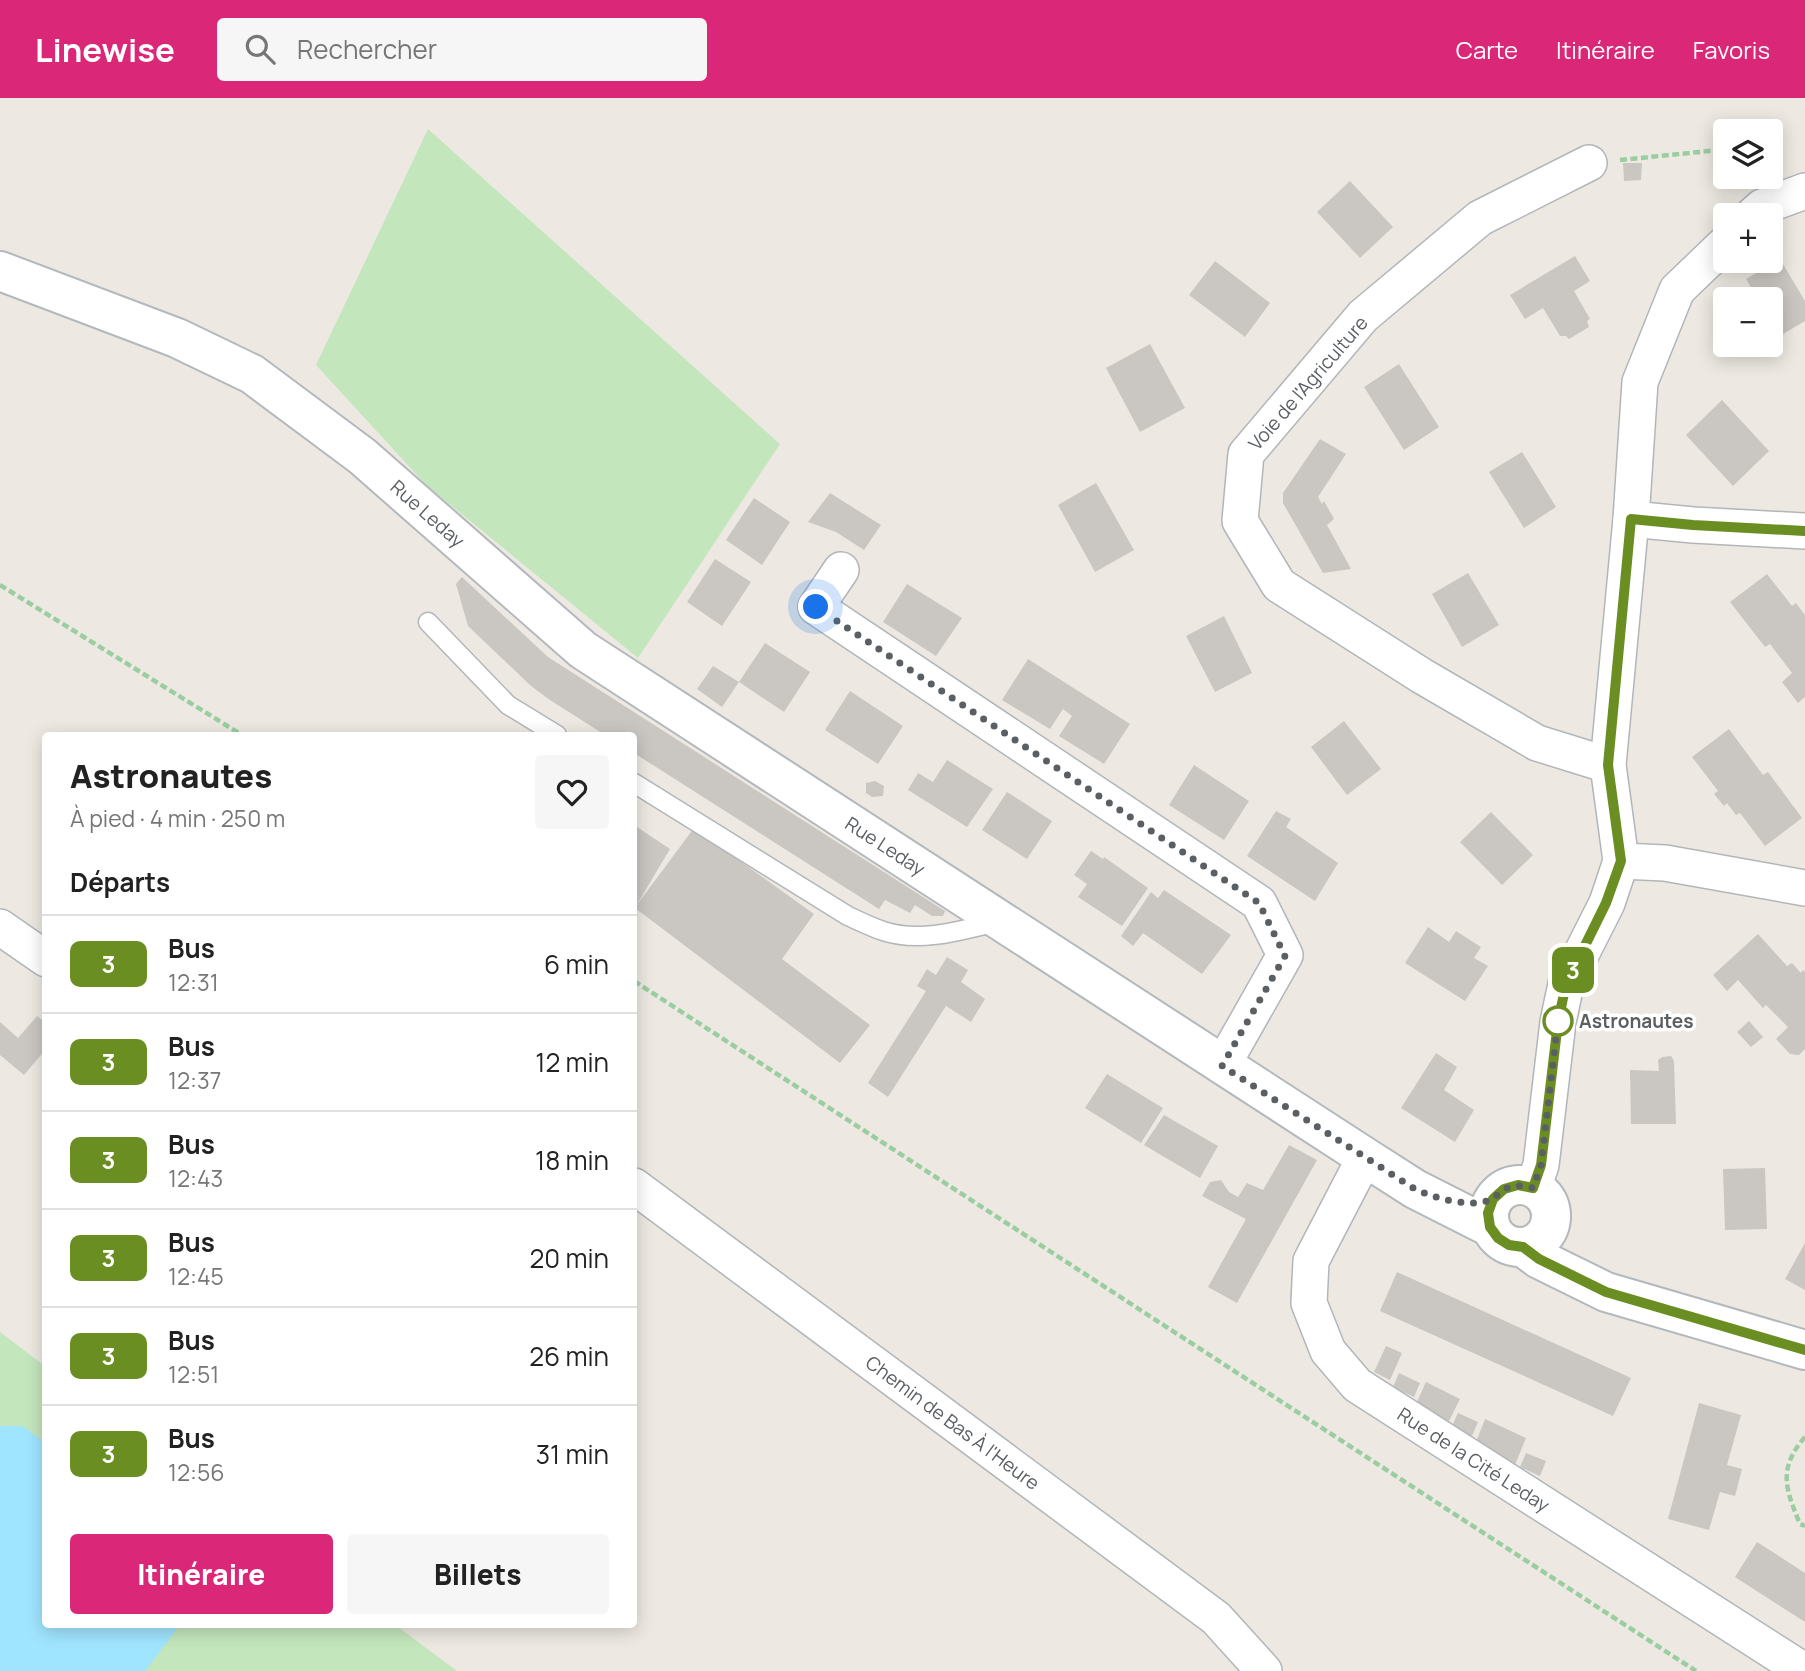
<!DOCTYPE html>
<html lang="fr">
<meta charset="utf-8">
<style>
:root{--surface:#fff;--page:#f6f6f6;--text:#222;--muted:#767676;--line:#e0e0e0;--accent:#db2777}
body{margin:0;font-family:Manrope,sans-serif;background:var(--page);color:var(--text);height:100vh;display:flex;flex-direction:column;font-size:26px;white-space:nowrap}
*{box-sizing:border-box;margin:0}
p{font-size:23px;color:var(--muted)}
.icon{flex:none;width:38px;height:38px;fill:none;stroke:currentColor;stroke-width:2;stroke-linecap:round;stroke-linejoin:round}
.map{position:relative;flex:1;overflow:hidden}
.drawer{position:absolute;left:42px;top:634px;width:595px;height:896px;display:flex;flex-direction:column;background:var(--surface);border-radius:7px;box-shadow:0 4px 18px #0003}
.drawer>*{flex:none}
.badge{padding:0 14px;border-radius:10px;font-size:24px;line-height:46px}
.controls{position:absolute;left:1713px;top:21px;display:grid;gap:14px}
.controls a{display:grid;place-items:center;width:70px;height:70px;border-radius:7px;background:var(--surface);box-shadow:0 4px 18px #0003;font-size:35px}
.you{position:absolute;width:35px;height:35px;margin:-18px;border:5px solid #fff;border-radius:50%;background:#1a73e8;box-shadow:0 0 0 10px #1a73e833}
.map>.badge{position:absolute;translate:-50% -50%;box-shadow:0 0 0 4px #fff}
h2{padding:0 28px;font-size:26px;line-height:63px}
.round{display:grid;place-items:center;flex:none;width:74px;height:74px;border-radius:7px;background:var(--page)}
.overview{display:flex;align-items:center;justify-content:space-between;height:119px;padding:0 28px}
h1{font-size:33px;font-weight:800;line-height:52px}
.primary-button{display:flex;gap:14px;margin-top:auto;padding:14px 28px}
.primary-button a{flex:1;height:80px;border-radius:7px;background:var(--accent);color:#fff;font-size:28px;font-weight:800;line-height:80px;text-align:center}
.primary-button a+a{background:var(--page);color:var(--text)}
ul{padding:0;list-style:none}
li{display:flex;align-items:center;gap:21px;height:98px;padding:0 28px;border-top:2px solid var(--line)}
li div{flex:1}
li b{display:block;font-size:26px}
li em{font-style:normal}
li .badge{min-width:77px;font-weight:700;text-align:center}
header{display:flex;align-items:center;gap:42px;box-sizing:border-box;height:98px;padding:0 35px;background:var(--accent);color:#fff}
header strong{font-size:33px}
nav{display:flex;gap:38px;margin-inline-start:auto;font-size:24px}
.search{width:490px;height:63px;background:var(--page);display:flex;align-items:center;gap:18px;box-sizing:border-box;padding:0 24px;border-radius:7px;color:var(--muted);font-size:26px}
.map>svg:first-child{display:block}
.green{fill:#c4e6bd}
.water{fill:#a0e5ff}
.building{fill:#cac6c1}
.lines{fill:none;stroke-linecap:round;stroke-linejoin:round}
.service-casing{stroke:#b2b6b9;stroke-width:21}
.minor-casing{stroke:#b2b6b9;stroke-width:38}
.secondary-casing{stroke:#b3b8bd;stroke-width:42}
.path{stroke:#9acea1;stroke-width:4.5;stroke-dasharray:7 3.5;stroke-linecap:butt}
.service{stroke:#fff;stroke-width:18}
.minor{stroke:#fff;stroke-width:35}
.secondary{stroke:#fff;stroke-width:38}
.line-casing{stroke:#fff;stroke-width:16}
.line{stroke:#6b8e23;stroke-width:10}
.walk{stroke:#5a5f63;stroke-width:7;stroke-dasharray:0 12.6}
.stop-dot{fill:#fff;stroke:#6b8e23;stroke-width:3.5}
.labels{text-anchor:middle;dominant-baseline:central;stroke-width:7;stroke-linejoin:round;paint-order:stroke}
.street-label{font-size:19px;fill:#5a5f63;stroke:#fff}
.stop-label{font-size:19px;font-weight:bold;fill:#5a5f63;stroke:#fff;text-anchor:start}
</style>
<header>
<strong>Linewise</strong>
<div class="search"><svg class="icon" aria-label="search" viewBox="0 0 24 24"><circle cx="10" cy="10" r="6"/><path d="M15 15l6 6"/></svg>Rechercher</div>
<nav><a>Carte</a><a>Itinéraire</a><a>Favoris</a></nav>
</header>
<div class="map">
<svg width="1805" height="1573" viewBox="0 0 1805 1573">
<rect width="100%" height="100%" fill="#ede9e2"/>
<path class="green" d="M428,31L780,346L638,560L426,387L316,267Z
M0,1234L45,1268L46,1526H394L457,1573H0Z"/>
<path class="water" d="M0,1328H23L45,1345L46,1526H178L174,1535L145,1573H0Z"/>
<path class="building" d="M1623,65H1642L1641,82L1624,83Z
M1350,83L1393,129L1360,160L1317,114Z
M1575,158L1590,183L1574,193L1590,221L1587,223L1589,229L1569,241L1566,238H1560L1543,210L1525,221L1510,197Z
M1780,161L1805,203V223L1778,239L1771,229V201H1758L1746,181Z
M1215,163L1270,205L1245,239L1189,197Z
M1150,246L1185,310L1140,334L1106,270Z
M1399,266L1439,329L1404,352L1364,289Z
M1722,302L1769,353L1733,388L1686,337Z
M1320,341L1346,356L1318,399L1322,406L1324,403L1334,421L1327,427L1351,471L1323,475L1283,405V395Z
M1522,354L1556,409L1524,430L1489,374Z
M1096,385L1134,452L1095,474L1058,407Z
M830,395L881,427L864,452L836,434L808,424Z
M754,400L790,424L762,467L726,442Z
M715,461L751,484L722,528L687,504Z
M1468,475L1499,527L1462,549L1432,496Z
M1767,476L1792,508L1796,505L1805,517V599L1798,605L1782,584L1792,575L1770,546L1765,549L1730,504Z
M462,479L548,559L945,813L943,818H932L915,807L910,815L885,802L879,811L634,655V637H605L550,602L531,588L468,528L456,486Z
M907,486L962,520L936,558L883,524Z
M1224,518L1252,575L1215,594L1186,538Z
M765,545L810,574L784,614L739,584L722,609L697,591L713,568L739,584Z
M1028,561L1130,626L1104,666L1059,638L1072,618L1063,611L1050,631L1002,602Z
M850,593L903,628L878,666L825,632Z
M1344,623L1381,671L1347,697L1311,649Z
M1729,631L1763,677L1768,674L1802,720L1765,748L1740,715L1736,717L1727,705L1724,708L1714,696L1718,693L1692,659Z
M947,662L993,691L967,729L908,692L918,675L933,684Z
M1194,667L1249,703L1224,742L1169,707Z
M875,683L884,688L883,698L872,699L866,695V685Z
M1007,694L1052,723L1027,761L982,732Z
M1276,713L1291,721L1286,729L1338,765L1315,803L1247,758Z
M1491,714L1533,757L1502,787L1460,744Z
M634,727L670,751L636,808L694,730L814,816L782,861L870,927L840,965L635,810L634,812Z
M1091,753L1103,761L1104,759L1148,790L1122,828L1078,799L1087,786L1074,777Z
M1164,792L1231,837L1202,876L1143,835L1133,848L1121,838L1151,794L1158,800Z
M1428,829L1449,844L1456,833L1481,849L1474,860L1488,868L1465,903L1405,865Z
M1758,836L1787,868L1792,865L1801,875L1803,872L1805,874V951L1799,957L1790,956L1776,941L1788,929L1766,907L1763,910L1738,882L1727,893L1713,877Z
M947,859L968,872L961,884L985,901L971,924L946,908L888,999L868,985L926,893L917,888L927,871L936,877Z
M37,918L46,925V951L24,977L0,957V924L18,940Z
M1749,923L1763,939L1751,949L1737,934Z
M1436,955L1457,969L1444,992L1474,1012L1455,1044L1401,1010Z
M1671,958L1674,963L1676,1026H1631L1630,972L1659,973L1658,962L1662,959Z
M1107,976L1163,1010L1141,1045L1085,1010Z
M1164,1017L1218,1048L1200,1080L1144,1047Z
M1289,1047L1317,1062L1237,1205L1208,1189L1246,1121L1202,1098L1210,1084L1221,1082L1229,1094L1238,1099L1247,1085L1263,1092Z
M1765,1070L1767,1131L1725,1132L1723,1071Z
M1805,1145V1192L1785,1181Z
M1397,1174L1631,1280L1613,1318L1380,1213Z
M1386,1248L1402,1255L1390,1282L1374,1274Z
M1399,1275L1420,1285L1414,1299L1393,1289Z
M1426,1284L1460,1301L1447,1327L1416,1306Z
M1699,1305L1741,1317L1727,1367L1742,1371L1735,1398L1720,1394L1709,1432L1668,1421Z
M1458,1315L1478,1324L1472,1338L1452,1328Z
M1485,1321L1526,1340L1515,1367L1476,1344Z
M1526,1355L1546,1363L1540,1378L1520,1369Z
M1757,1444L1805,1475V1524L1735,1479Z"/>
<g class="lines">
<defs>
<path id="service" d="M428,524L508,607L557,637
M634,685L848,818C859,823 871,829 883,833C919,845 960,833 996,824"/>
<g id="minor">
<path d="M1589,65L1480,120L1363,218L1246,356L1240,423L1279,487L1422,578L1537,645L1608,667"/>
<path d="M1753,117L1762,109L1805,93"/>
<path d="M1631,421L1693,427L1805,433"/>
<path d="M841,472L816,509L1259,805L1285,857L1222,968"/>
<path d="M1621,763L1665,765L1805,790"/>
<path d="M0,829L46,861"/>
<path id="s1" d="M1365,1059L1311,1163L1309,1205L1328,1253L1357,1287L1804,1573"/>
<path id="s2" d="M634,1088L1216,1520L1264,1573"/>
<path d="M1533,1090L1541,1067L1558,924L1566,886L1607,805L1621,763L1608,667L1631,421L1640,284L1677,192L1726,145"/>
</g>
<g id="secondary">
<path id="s3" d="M0,173L177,240L252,276L362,358L583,552L1365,1059L1415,1091L1490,1129"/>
<circle cx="1520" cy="1118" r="31"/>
<path d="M1523,1149L1539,1161L1606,1194L1805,1252"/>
</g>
</defs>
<use href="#service" class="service-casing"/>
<use href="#minor" class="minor-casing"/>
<use href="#secondary" class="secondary-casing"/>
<path class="path" d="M1620,62L1719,52L1726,57
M0,487L242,637
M634,883L1696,1573
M1805,1339C1777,1371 1786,1392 1800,1426L1805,1428"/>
<use href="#service" class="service"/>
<use href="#minor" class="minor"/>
<use href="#secondary" class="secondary"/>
</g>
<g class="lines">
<defs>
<path id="line" d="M1805,433L1693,427L1631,421L1608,667L1621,763L1606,805L1566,886L1558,924L1541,1067L1533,1090L1518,1087L1504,1091L1493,1101L1488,1115L1490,1129L1498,1140L1509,1147L1523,1149L1539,1161L1606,1194L1805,1252"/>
</defs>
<use href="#line" class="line-casing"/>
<use href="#line" class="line"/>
<path class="walk" d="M816,509L1259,805L1285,858L1222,968L1415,1091C1435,1100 1470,1111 1492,1101C1494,1100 1499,1095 1501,1094C1510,1086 1521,1087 1533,1090L1541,1067L1558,923"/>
</g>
<circle class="stop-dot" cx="1558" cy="923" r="14"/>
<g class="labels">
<g class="street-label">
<text transform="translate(1308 285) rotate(-49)">Voie de l'Agriculture</text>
<text stroke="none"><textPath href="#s3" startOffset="497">Rue Leday</textPath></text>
<text stroke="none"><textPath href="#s3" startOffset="1064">Rue Leday</textPath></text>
<text stroke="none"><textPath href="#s2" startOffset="397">Chemin de Bas À l'Heure</textPath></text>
<text stroke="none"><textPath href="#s1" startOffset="394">Rue de la Cité Leday</textPath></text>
</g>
<g class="stop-label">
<text x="1579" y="923">Astronautes</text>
</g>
</g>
</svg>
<div class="controls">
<a><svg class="icon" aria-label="layers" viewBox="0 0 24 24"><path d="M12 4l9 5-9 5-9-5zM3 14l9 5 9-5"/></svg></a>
<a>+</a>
<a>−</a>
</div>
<div class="you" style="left:816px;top:509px"></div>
<b class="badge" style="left:1573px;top:872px;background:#6b8e23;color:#fff">3</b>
<section class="drawer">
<div class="overview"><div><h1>Astronautes</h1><p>À pied · 4 min · 250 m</p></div><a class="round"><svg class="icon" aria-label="heart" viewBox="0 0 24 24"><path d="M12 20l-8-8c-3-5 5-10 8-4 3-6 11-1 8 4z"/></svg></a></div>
<h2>Départs</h2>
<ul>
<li><span class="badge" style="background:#6b8e23;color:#fff">3</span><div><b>Bus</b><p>12:31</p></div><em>6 min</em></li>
<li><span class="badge" style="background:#6b8e23;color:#fff">3</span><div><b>Bus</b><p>12:37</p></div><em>12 min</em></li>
<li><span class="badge" style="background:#6b8e23;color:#fff">3</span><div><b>Bus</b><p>12:43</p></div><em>18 min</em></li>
<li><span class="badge" style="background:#6b8e23;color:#fff">3</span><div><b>Bus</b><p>12:45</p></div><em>20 min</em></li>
<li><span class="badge" style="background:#6b8e23;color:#fff">3</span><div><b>Bus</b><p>12:51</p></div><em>26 min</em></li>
<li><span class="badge" style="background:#6b8e23;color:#fff">3</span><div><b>Bus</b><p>12:56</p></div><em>31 min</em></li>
</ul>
<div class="primary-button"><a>Itinéraire</a><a>Billets</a></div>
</section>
</div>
